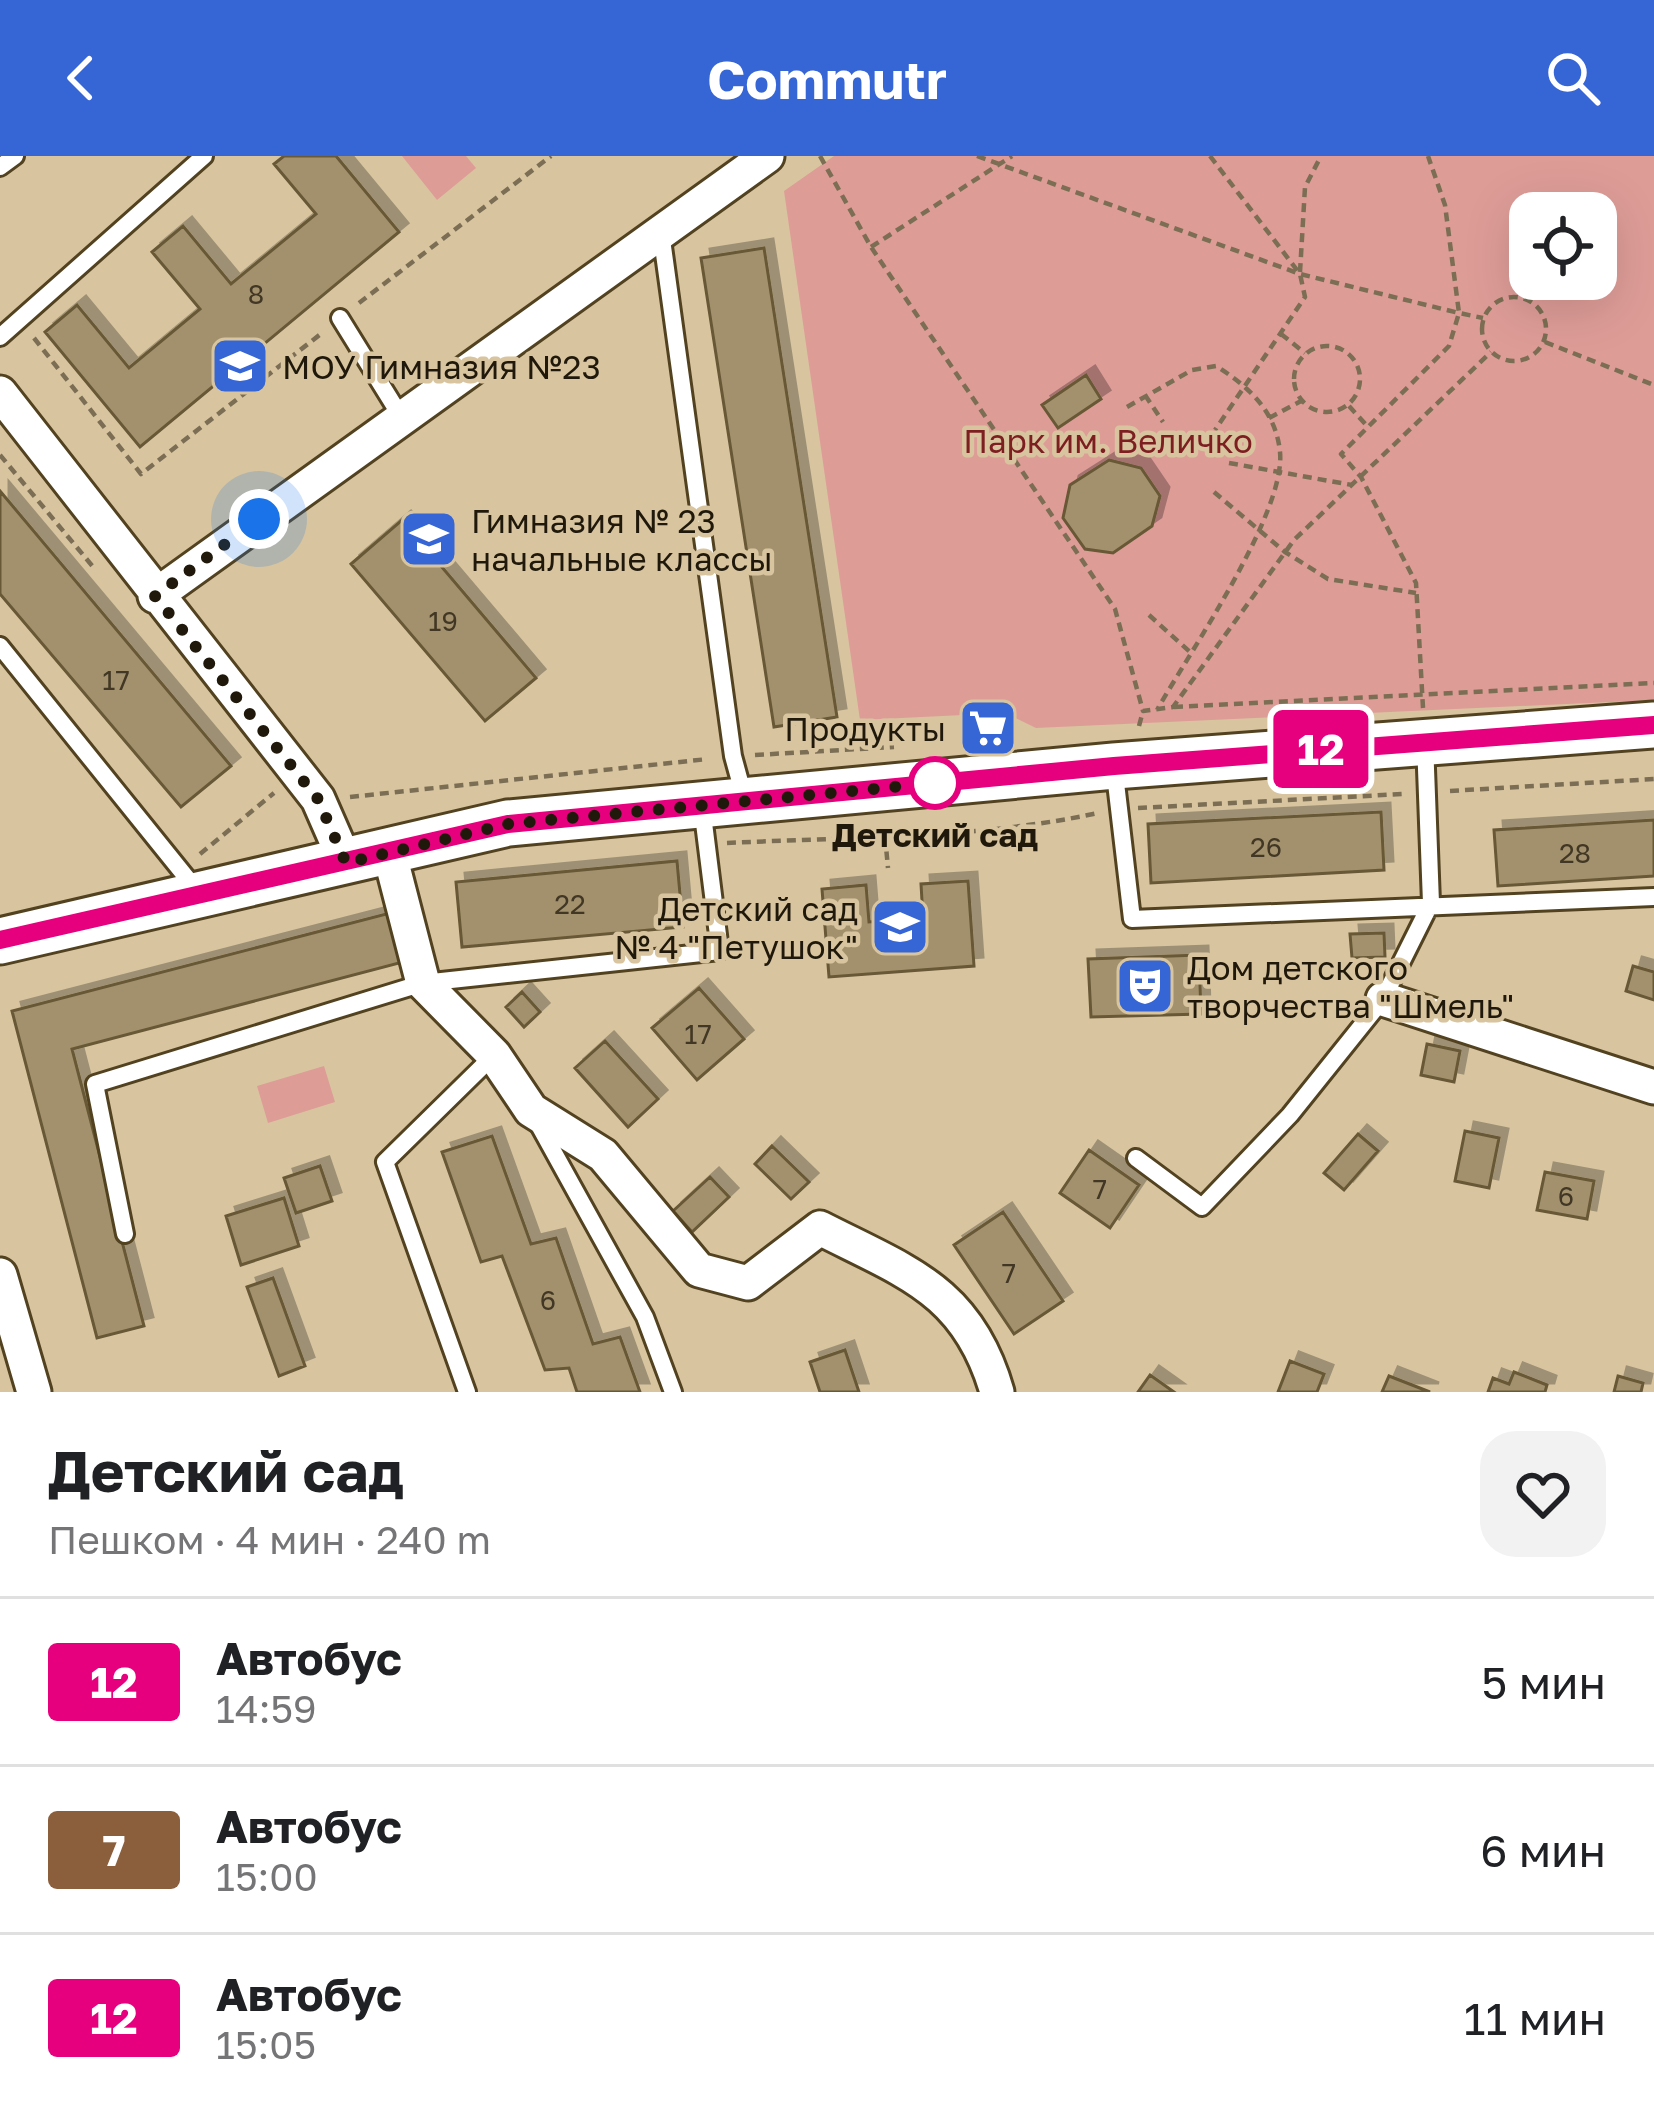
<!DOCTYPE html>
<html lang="ru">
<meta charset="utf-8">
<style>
:root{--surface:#fff;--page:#f2f2f2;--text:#202124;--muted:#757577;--line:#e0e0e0;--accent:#3665d5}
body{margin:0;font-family:"Golos Text",sans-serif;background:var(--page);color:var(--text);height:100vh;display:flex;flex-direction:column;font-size:45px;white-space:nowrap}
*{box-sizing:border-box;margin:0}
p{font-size:39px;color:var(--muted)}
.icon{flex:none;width:66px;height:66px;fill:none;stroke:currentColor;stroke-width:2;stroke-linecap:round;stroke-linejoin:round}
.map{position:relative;height:1236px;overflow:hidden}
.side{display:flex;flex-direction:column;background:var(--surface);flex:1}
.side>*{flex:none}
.badge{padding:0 24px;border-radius:9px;font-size:42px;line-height:78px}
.controls{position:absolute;left:1509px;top:36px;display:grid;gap:24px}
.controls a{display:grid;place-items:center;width:108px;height:108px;border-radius:24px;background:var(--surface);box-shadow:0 12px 48px #0002;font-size:60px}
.you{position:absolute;width:60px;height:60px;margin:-30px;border:9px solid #fff;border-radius:50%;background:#1a73e8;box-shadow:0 0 0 18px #1a73e833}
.map>.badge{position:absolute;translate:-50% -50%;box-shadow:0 0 0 6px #fff}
.round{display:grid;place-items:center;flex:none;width:126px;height:126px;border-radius:36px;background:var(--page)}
.summary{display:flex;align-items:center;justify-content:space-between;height:204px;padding:0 48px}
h1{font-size:57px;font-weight:700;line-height:90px}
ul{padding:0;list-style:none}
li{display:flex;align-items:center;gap:36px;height:168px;padding:0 48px;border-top:3px solid var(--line)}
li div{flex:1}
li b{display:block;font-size:45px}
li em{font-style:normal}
li .badge{min-width:132px;font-weight:700;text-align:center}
header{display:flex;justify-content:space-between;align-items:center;height:156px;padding:0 48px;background:var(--accent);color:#fff;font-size:54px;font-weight:700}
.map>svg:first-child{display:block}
.green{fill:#de9c97;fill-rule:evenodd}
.building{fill:#a3916d;stroke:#685836;stroke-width:3;filter:url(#shadow)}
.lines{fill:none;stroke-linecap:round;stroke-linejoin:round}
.lane-casing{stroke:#524220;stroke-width:22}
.street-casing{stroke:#524220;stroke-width:39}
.secondary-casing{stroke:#524220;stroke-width:51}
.path{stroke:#7b6e54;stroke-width:4.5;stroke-dasharray:9 6;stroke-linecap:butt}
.lane{stroke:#fff;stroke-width:16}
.street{stroke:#fff;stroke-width:33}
.secondary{stroke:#fff;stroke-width:45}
.line-casing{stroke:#fff;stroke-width:27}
.line{stroke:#e6007e;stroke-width:18}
.walk{stroke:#20190b;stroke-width:12;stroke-dasharray:0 21.6}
.stop-dot{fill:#fff;stroke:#e6007e;stroke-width:6}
.labels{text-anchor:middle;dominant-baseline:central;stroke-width:9;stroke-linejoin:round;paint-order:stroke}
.number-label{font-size:27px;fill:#413724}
.poi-label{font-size:33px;fill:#20190b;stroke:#d8c59f;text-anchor:start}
.park-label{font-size:33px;fill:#7d1e21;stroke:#d8c59f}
.stop-label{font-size:33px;font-weight:bold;fill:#20190b;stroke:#d8c59f}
</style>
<header><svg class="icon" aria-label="back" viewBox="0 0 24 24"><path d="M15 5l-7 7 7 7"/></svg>Commutr<svg class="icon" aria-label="search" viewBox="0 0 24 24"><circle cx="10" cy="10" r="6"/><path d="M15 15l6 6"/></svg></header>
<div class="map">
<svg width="1654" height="1236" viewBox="0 0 1654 1236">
<defs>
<filter id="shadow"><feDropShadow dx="9" dy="-9" stdDeviation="0" flood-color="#0004"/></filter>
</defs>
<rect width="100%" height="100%" fill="#d8c59f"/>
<path class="green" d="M402,0H466L476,12L437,44Z
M834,0H1654V544L1036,572L1005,557L860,564L784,35ZM1530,57H1596V123H1530Z
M324,910L335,946L268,967L257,930Z"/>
<path class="building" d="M284,0H336L399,76L140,291L45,176L77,149L129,212L200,153L152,96L183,70L231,128L316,58L274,8Z
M764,92L837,561L774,571L701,102Z
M1086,219L1101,243L1058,272L1042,249Z
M1109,304L1141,312L1160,340L1152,370L1113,397L1085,393L1063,362L1070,329Z
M0,335L231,610L181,651L0,438Z
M402,364L536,522L485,565L351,408Z
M1002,559L1003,580L975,581L974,560Z
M1381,656L1384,714L1151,727L1148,668Z
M1654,664V720L1498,730L1494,674Z
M677,705L683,771L462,791L456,726Z
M968,725L974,810L829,821L822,733L866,729L869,766L923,762L921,728Z
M390,757L403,806L72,893L144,1170L97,1182L12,855Z
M1384,777L1385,801L1352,802L1350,778Z
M1199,799L1201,858L1091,861L1088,803Z
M1633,810L1654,816V844L1626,835Z
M699,832L744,883L697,924L652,872Z
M522,836L540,856L524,871L506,851Z
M605,885L658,943L628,971L575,912Z
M1427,888L1460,895L1454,926L1421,919Z
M1465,975L1499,982L1489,1032L1455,1025Z
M1358,978L1378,995L1344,1034L1324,1017Z
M492,980L531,1088L556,1082L593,1188L620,1181L640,1236H577L569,1212L545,1214L502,1100L481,1106L442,996Z
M772,990L809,1026L791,1043L755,1008Z
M1089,994L1139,1029L1110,1072L1060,1037Z
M320,1010L332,1045L296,1057L284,1022Z
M1545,1016L1594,1025L1587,1063L1537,1054Z
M710,1021L729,1041L692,1076L673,1055Z
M284,1042L299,1090L241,1109L226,1060Z
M1003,1056L1063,1145L1014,1178L954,1089Z
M273,1122L305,1210L279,1220L247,1131Z
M845,1194L859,1236H820L810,1206Z
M1290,1205L1324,1218L1317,1236H1278Z
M1514,1216L1547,1229L1545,1236H1488L1493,1222L1509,1228Z
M1150,1219L1174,1236H1138Z
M1389,1220L1430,1236H1382Z
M1618,1220L1643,1227L1641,1236H1614Z"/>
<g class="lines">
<defs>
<path id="lane" d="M0,11L15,0
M661,76L733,600L745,644
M340,162L400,259
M0,181L204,0
M0,490L199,737
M1114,610L1132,763L1654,741
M536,964L645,1161L673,1236
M1136,1002L1202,1051L1290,959L1383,843L1431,747L1425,586
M125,1078L95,928L423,827L720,795L702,651
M467,1236L385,1006L494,899"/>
<path id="street" d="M0,237L318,643L346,707
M155,440L767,0
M397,693L393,711L423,827L494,899L531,954L603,999L699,1114L748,1127L820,1072C906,1116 968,1134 997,1236
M1383,843L1654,931
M0,1119L34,1236"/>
<path id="secondary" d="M0,785L508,667L1114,610L1654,569"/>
</defs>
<use href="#lane" class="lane-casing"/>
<use href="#street" class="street-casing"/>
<use href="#secondary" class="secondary-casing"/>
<path class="path" d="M820,0L871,91L1115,453L1143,555L1173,551L1294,384L1491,196
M977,0L1300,118L1459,157L1445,49L1428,0
M1210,0L1300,118L1305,141L1215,274
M871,91L1012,0
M1300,116L1305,31L1321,0
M1482 173a32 32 0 1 1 64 0a32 32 0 1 1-64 0Z
M359,147L551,0
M1281,178L1305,197
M34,182L141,318L322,177
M1545,186L1654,229
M1294 223a33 33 0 1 1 66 0a33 33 0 1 1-66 0Z
M1145,239L1163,266
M1349,250L1368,271
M1127,251L1192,214L1216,210C1248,230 1276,255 1280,296C1286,357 1189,497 1157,554
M1269,262L1301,245
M0,299L94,412
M1229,307L1352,329
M1214,336L1285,396L1328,423L1416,437
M1149,459L1190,496
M1174,551L1654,527
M1423,552L1416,427L1361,321L1341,298L1449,190L1459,157L1483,162
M1139,570L1143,555
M755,599L894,591
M1450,635L1654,623
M350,641L708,603
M1138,652L1403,638
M885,680L888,712
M727,687C850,681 977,683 1098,657
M200,698L274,637"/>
<use href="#lane" class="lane"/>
<use href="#street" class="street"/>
<use href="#secondary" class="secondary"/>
</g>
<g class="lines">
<defs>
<path id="line" d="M0,784L508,668L1114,610L1654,569"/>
</defs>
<use href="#line" class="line-casing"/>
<use href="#line" class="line"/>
<path class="walk" d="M259,363L155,440L318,643L346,707L508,668L935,627"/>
</g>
<defs>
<symbol id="school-square" viewBox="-11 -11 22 22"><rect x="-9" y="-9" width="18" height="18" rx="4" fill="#3665d5" stroke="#d8c59f"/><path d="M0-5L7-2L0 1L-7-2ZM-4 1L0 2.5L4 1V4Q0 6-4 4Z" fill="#fff"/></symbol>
<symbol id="supermarket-square" viewBox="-11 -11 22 22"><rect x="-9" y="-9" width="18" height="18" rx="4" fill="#3665d5" stroke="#d8c59f"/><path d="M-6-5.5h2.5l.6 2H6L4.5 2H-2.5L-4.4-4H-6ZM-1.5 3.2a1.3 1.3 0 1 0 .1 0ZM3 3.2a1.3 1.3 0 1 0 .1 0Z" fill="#fff"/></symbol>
<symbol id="theatre-square" viewBox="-11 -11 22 22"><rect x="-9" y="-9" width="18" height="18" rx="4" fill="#3665d5" stroke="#d8c59f"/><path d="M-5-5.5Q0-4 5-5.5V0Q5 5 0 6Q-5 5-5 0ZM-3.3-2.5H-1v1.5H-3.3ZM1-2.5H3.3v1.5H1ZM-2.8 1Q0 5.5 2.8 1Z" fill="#fff"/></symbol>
</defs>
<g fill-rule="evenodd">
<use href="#school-square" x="207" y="177" width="66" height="66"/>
<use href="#school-square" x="396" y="350" width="66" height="66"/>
<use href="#supermarket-square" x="955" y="539" width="66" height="66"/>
<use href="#school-square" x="867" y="738" width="66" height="66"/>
<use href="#theatre-square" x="1112" y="797" width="66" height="66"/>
</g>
<circle class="stop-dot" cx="935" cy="627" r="24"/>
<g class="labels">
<g class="number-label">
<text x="256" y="138">8</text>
<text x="443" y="465">19</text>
<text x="116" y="524">17</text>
<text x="1266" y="691">26</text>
<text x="1575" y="697">28</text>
<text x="570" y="748">22</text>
<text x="698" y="878">17</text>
<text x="1100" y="1033">7</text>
<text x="1566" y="1040">6</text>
<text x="1009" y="1117">7</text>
<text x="548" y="1144">6</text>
</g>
<g class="poi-label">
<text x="282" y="210">МОУ Гимназия №23</text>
<text x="471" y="364">Гимназия № 23<tspan x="471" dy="38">начальные классы</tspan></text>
<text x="946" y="572" text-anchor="end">Продукты</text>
<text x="858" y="752" text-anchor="end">Детский сад<tspan x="858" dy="38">№ 4 "Петушок"</tspan></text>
<text x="1187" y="811">Дом детского<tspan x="1187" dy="38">творчества "Шмель"</tspan></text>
</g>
<g class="park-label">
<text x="1108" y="284">Парк им. Величко</text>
</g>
<g class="stop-label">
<text x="935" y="678">Детский сад</text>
</g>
</g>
</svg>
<div class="controls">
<a><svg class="icon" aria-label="locate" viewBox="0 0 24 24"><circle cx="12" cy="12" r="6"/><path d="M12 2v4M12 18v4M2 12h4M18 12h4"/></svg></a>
</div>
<div class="you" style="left:259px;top:363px"></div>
<b class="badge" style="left:1321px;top:593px;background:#e6007e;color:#fff">12</b>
</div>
<section class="side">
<div class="summary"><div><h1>Детский сад</h1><p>Пешком · 4 мин · 240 m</p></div><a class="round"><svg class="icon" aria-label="heart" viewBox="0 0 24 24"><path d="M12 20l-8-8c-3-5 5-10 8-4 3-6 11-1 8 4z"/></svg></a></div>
<ul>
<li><span class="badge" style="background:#e6007e;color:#fff">12</span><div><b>Автобус</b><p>14:59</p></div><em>5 мин</em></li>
<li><span class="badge" style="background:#8b5e3c;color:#fff">7</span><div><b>Автобус</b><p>15:00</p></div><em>6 мин</em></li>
<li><span class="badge" style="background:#e6007e;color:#fff">12</span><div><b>Автобус</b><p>15:05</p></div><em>11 мин</em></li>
</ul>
</section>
